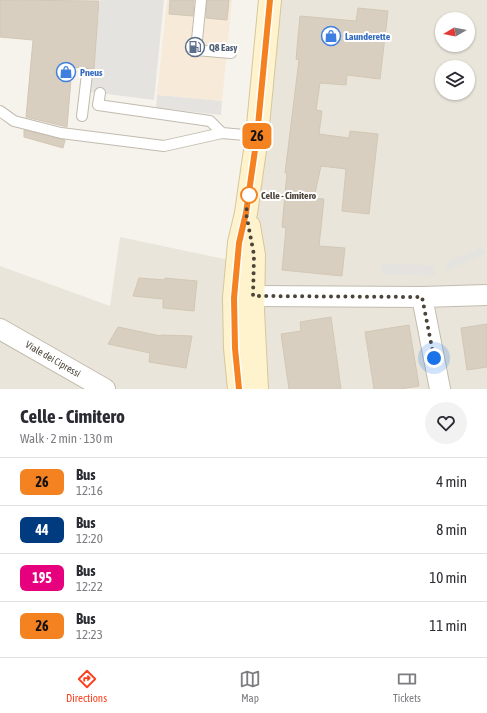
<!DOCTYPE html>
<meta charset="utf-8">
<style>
:root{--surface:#fff;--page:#f2f2f3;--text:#2b2b33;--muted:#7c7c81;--line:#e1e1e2;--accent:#fc3f1d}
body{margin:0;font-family:"Asap Condensed",sans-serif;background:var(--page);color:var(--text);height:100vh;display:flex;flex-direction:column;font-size:15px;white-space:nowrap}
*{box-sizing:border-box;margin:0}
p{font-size:13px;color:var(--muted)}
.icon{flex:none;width:22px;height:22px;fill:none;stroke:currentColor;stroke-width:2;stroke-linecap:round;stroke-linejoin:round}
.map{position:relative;height:389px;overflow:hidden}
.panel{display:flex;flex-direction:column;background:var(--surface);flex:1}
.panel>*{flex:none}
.badge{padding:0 8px;border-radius:6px;font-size:14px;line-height:26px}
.needle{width:26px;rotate:260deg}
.tools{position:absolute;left:435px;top:12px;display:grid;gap:8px}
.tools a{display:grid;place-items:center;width:40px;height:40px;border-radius:50%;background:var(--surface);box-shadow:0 1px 3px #0004;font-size:20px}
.you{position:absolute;width:20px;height:20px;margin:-10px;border:3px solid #fff;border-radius:50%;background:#1a73e8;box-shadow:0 0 0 6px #1a73e833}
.map>.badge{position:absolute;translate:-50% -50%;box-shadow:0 0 0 2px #fff}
.round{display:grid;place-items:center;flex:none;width:42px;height:42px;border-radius:21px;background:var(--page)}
.summary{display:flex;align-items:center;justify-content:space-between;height:68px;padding:0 20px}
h1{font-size:19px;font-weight:700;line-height:30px}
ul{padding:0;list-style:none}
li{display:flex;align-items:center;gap:12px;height:48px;padding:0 20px;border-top:1px solid var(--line)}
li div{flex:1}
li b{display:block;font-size:15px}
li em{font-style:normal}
li .badge{min-width:44px;font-weight:700;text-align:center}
.menu{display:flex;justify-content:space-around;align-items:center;height:56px;border-top:1px solid var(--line);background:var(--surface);font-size:11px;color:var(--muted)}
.menu a{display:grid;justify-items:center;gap:2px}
.menu .selected{color:var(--accent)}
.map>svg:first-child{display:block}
.residential{fill:#eae5da;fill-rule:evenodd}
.commercial{fill:#f7ead8}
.parking{fill:#e5e3e0}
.building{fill:#d8cfc1;stroke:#d3c7b4}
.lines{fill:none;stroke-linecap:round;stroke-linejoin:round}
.service-casing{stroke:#c2bbae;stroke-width:12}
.minor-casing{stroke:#c2bbae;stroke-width:22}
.secondary-casing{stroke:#d6c79b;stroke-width:24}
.service{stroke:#fff;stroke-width:10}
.minor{stroke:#fff;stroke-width:20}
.secondary{stroke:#fff3cd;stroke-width:22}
.line-casing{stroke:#fff;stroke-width:9}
.line{stroke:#f58220;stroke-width:6}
.walk{stroke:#4b4439;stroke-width:4;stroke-dasharray:0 7.2}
.stop-dot{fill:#fff;stroke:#f58220;stroke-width:2}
.labels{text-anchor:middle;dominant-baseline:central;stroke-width:4;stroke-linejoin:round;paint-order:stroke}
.shop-label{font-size:10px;font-weight:bold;fill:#366cbe;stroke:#fff;text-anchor:start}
.service-label{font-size:10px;font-weight:bold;fill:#4e5e75;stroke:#fff;text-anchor:start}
.stop-label{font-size:10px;font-weight:bold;fill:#4b4439;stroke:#fff;text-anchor:start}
.street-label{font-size:10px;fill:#4b4439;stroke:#fff}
</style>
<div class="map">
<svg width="487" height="389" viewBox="0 0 487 389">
<rect width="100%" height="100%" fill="#f6f3ec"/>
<path class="residential" d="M280,0H487V389H0V266L110,306L120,237L248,264ZM442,19H468V45H442ZM442,67H468V93H442Z"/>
<path class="commercial" d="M167,0H232L222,101L157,95Z"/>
<path class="parking" d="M100,0H164L154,100L91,92Z
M157,95L222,101L221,115L156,108Z
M483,246L486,253L447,271L445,263Z
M381,264L435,265V276L381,274Z"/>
<path class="building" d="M0,0L99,1L94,69L72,67L67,127L26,117L33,40L0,37Z
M170,0H194L193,16L169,14Z
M207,0H229L227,20L206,18Z
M358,8L388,11L380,79L347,75L346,85L320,83L316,110L322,111L319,134L349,138L350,131L378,134L369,214L342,211L346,169L321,166L314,198L324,199L319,246L345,248L342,276L282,270L286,228L282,227L287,173H285L299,60L296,59L300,16L356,21Z
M24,130L65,140L63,148L24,137Z
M139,278L165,280V278L197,281L194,311L163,308V299L133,296Z
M331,317L341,389H289L281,334L301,331L300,322Z
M487,324V367L467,370L461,328Z
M409,325L419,386L400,389H374L365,332Z
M118,327L161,336V335L192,336L186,368L149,362L150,353L108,344Z"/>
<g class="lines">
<defs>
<path id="service" d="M201,0L196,50L231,53
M100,93L98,105L210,121L222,133
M0,111L14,121L61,133L164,146L222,133L257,136
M82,116L87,74"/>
<path id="minor" d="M253,296L422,297L487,295
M422,297L440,389
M0,329L105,389"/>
<path id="secondary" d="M249,226L254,255L253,311L257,389
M239,389L235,348L234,298L239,243L246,213L257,136L270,0"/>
</defs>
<use href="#service" class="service-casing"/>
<use href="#minor" class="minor-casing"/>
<use href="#secondary" class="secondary-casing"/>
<use href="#service" class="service"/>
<use href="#minor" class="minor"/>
<use href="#secondary" class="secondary"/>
</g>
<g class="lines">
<defs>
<path id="line" d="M239,389L235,348L234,298L239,243L246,213L257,136L270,0"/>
</defs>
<use href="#line" class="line-casing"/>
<use href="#line" class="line"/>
<path class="walk" d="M249,195L246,213L254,255L253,296L422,297L434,358"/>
</g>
<defs>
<symbol id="shop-ring" viewBox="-11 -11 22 22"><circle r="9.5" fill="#fff" stroke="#3f7fe0" stroke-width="1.5"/><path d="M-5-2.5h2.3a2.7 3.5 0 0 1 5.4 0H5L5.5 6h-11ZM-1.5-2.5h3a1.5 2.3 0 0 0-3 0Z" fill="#3f7fe0"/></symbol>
<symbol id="fuel-ring" viewBox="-11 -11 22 22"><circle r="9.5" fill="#fff" stroke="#5c6f8a" stroke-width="1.5"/><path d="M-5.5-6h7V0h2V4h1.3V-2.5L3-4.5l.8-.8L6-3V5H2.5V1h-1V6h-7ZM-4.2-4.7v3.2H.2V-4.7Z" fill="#5c6f8a"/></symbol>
</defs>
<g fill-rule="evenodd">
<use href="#shop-ring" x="320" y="25" width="22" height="22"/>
<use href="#fuel-ring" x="184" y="36" width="22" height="22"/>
<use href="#shop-ring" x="55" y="61" width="22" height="22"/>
</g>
<circle class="stop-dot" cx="249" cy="195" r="8"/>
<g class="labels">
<g class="shop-label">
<text x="345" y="36">Launderette</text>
<text x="80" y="72">Pneus</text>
</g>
<g class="service-label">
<text x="209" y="47">Q8 Easy</text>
</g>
<g class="stop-label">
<text x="261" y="195">Celle - Cimitero</text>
</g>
<g class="street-label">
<text transform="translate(53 359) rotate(30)">Viale dei Cipressi</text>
</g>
</g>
</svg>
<div class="tools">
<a><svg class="needle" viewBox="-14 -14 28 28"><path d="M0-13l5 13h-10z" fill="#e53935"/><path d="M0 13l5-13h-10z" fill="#7c7c81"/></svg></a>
<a><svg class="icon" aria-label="layers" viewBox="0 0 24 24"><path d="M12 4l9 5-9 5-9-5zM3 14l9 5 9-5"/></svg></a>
</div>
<div class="you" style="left:434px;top:358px"></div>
<b class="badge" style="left:257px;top:136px;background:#f58220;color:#111">26</b>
</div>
<section class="panel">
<div class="summary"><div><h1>Celle - Cimitero</h1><p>Walk · 2 min · 130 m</p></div><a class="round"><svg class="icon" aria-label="heart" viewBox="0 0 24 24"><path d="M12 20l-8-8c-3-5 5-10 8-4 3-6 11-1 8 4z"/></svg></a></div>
<ul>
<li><span class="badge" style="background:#f58220;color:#111">26</span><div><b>Bus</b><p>12:16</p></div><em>4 min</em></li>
<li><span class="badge" style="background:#003b80;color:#fff">44</span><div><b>Bus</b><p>12:20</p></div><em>8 min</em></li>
<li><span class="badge" style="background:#e6007e;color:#fff">195</span><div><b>Bus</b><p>12:22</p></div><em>10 min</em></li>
<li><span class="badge" style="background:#f58220;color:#111">26</span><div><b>Bus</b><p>12:23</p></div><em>11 min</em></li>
</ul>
</section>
<nav class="menu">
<a class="selected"><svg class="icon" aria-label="directions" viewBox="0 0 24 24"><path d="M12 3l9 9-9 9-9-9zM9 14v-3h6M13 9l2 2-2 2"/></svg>Directions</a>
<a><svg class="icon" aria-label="map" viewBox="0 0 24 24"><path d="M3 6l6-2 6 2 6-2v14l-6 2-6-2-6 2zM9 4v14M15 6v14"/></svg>Map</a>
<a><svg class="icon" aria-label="tickets" viewBox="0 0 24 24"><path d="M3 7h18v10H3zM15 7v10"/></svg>Tickets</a>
</nav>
